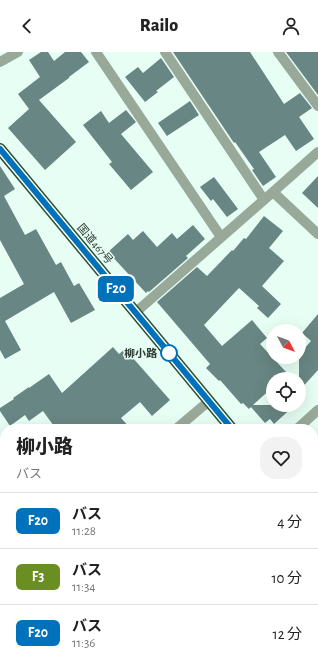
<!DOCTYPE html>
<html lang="ja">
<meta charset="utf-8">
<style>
:root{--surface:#fff;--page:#f2f2f2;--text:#222;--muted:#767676;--line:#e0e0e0}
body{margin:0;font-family:"Alegreya Sans","Noto Sans JP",sans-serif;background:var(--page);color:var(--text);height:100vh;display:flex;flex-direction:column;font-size:15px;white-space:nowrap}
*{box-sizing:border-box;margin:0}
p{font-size:13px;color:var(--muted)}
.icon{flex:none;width:22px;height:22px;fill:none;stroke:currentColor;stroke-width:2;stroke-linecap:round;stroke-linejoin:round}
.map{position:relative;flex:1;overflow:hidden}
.panel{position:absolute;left:0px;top:372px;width:318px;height:244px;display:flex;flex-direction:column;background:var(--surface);border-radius:16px 16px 0 0;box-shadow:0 4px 16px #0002}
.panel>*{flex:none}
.badge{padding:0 8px;border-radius:6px;font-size:14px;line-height:26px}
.needle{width:26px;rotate:131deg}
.tools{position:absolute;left:266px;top:272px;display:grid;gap:8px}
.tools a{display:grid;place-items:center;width:40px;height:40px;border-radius:50%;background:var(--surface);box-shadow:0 4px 16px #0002;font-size:20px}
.map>.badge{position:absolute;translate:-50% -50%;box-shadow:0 0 0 2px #fff}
.round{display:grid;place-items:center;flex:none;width:42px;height:42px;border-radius:16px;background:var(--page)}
.head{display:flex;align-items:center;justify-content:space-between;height:68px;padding:0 16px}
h1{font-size:19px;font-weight:800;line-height:30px}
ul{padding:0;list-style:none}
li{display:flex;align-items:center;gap:12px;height:56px;padding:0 16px;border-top:1px solid var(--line)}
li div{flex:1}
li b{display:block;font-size:15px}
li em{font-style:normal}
li .badge{min-width:44px;font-weight:700;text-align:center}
header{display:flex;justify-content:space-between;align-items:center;height:52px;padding:0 16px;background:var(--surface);font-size:18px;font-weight:800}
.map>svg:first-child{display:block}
.water{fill:#9cdce7;stroke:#7babb1}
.building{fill:#688683}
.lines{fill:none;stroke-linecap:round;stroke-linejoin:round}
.minor{stroke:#98a999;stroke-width:10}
.highway{stroke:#2d5132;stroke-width:12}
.line-casing{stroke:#fff;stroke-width:9}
.line{stroke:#0072bc;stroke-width:6}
.stop-dot{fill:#fff;stroke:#0072bc;stroke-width:2}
.labels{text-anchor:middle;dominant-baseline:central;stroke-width:3;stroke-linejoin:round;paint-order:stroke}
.street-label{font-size:11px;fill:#2d3833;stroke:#e6fef4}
.stop-label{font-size:11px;font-weight:bold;fill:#2d3833;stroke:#e6fef4;text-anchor:end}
</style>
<header><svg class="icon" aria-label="back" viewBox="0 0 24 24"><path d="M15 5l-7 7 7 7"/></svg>Railo<svg class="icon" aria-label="person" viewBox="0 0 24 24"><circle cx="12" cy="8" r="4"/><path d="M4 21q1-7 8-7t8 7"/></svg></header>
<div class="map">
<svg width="318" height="616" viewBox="0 0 318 616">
<rect width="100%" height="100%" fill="#e6fef4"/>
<path class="water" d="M0,571L5,574V611H66L75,616H0Z"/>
<path class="building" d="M41,0H48L54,9L65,0H81L89,10L69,25V26L39,48L76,90L45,118L8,76L29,57L18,42L40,25L29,8Z
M173,0H250L284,52L300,41L312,56L299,65L314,87L296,99L285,83L259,100L276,125L263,134L252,118L254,117L235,90L234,91Z
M286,0H318V43Z
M161,6L174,25L156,39L158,40L145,50L125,25L138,15L143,21Z
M190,49L199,63L167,84L158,71Z
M126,58L136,70L121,82L153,120L131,138L109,112L112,110L83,73L101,59L109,71Z
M0,114L15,137L4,144L25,183L36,177L56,213L61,210L74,234L79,231L95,258L71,271L54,240L5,269L21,298L5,307L0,298V246L24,232L0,188Z
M318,124V156L302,141Z
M214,125L238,157L227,165L213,147L211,149L200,135Z
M264,164L283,179L269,196L284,209L262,234L281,252L268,266L257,256L259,254L239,236L204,273L222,294L252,268L267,286L260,292L287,321L281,327H273V335L253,353H295L274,372L270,367L265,371L251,355L249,357L243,351L241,352L220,328L219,329L206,316L210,312L157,250L197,215L207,224L232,198L233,199L244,186L246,187Z
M193,173L205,187L186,204L188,206L149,240L148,239L146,241L108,200L128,182L133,188L143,179L157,195L172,181L177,187Z
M318,262V318L299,339V303L311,289L302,281Z
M113,295L119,302L125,297L170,348L152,364L140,350L121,366L131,377H56L43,359L29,369L25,363L10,374L0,359V356L14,347L13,346L29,335V336L49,322L62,341Z"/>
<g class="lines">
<path class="minor" d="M96,0L221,185
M165,0L264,148
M278,0L318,54
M0,10L18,0
M273,140L318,182
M136,260L273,140L318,100
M176,377L209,349
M297,377L318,358
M0,549L5,552
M216,611L223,616"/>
<path class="highway" d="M0,97L232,377
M313,474L318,480"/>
</g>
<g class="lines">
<defs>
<path id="line" d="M0,97L232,377"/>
</defs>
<use href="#line" class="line-casing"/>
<use href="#line" class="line"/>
</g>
<circle class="stop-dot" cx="169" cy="301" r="8"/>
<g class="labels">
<g class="street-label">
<text transform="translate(95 192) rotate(50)">国道467号</text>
</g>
<g class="stop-label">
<text x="157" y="301">柳小路</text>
</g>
</g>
</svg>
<div class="tools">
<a><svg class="needle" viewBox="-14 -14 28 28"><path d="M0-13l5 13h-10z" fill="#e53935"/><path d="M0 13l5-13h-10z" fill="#767676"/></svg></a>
<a><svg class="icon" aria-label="locate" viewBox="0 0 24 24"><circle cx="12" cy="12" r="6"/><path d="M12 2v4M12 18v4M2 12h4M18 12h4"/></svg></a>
</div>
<b class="badge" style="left:116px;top:237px;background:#0072bc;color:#fff">F20</b>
<section class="panel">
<div class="head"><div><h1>柳小路</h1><p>バス</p></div><a class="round"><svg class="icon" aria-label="heart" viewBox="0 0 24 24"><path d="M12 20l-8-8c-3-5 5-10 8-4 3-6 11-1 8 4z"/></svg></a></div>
<ul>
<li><span class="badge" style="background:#0072bc;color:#fff">F20</span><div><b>バス</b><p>11:28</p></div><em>4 分</em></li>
<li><span class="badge" style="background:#6b8e23;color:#fff">F3</span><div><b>バス</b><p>11:34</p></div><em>10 分</em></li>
<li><span class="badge" style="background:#0072bc;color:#fff">F20</span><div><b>バス</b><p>11:36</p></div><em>12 分</em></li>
</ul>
</section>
</div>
